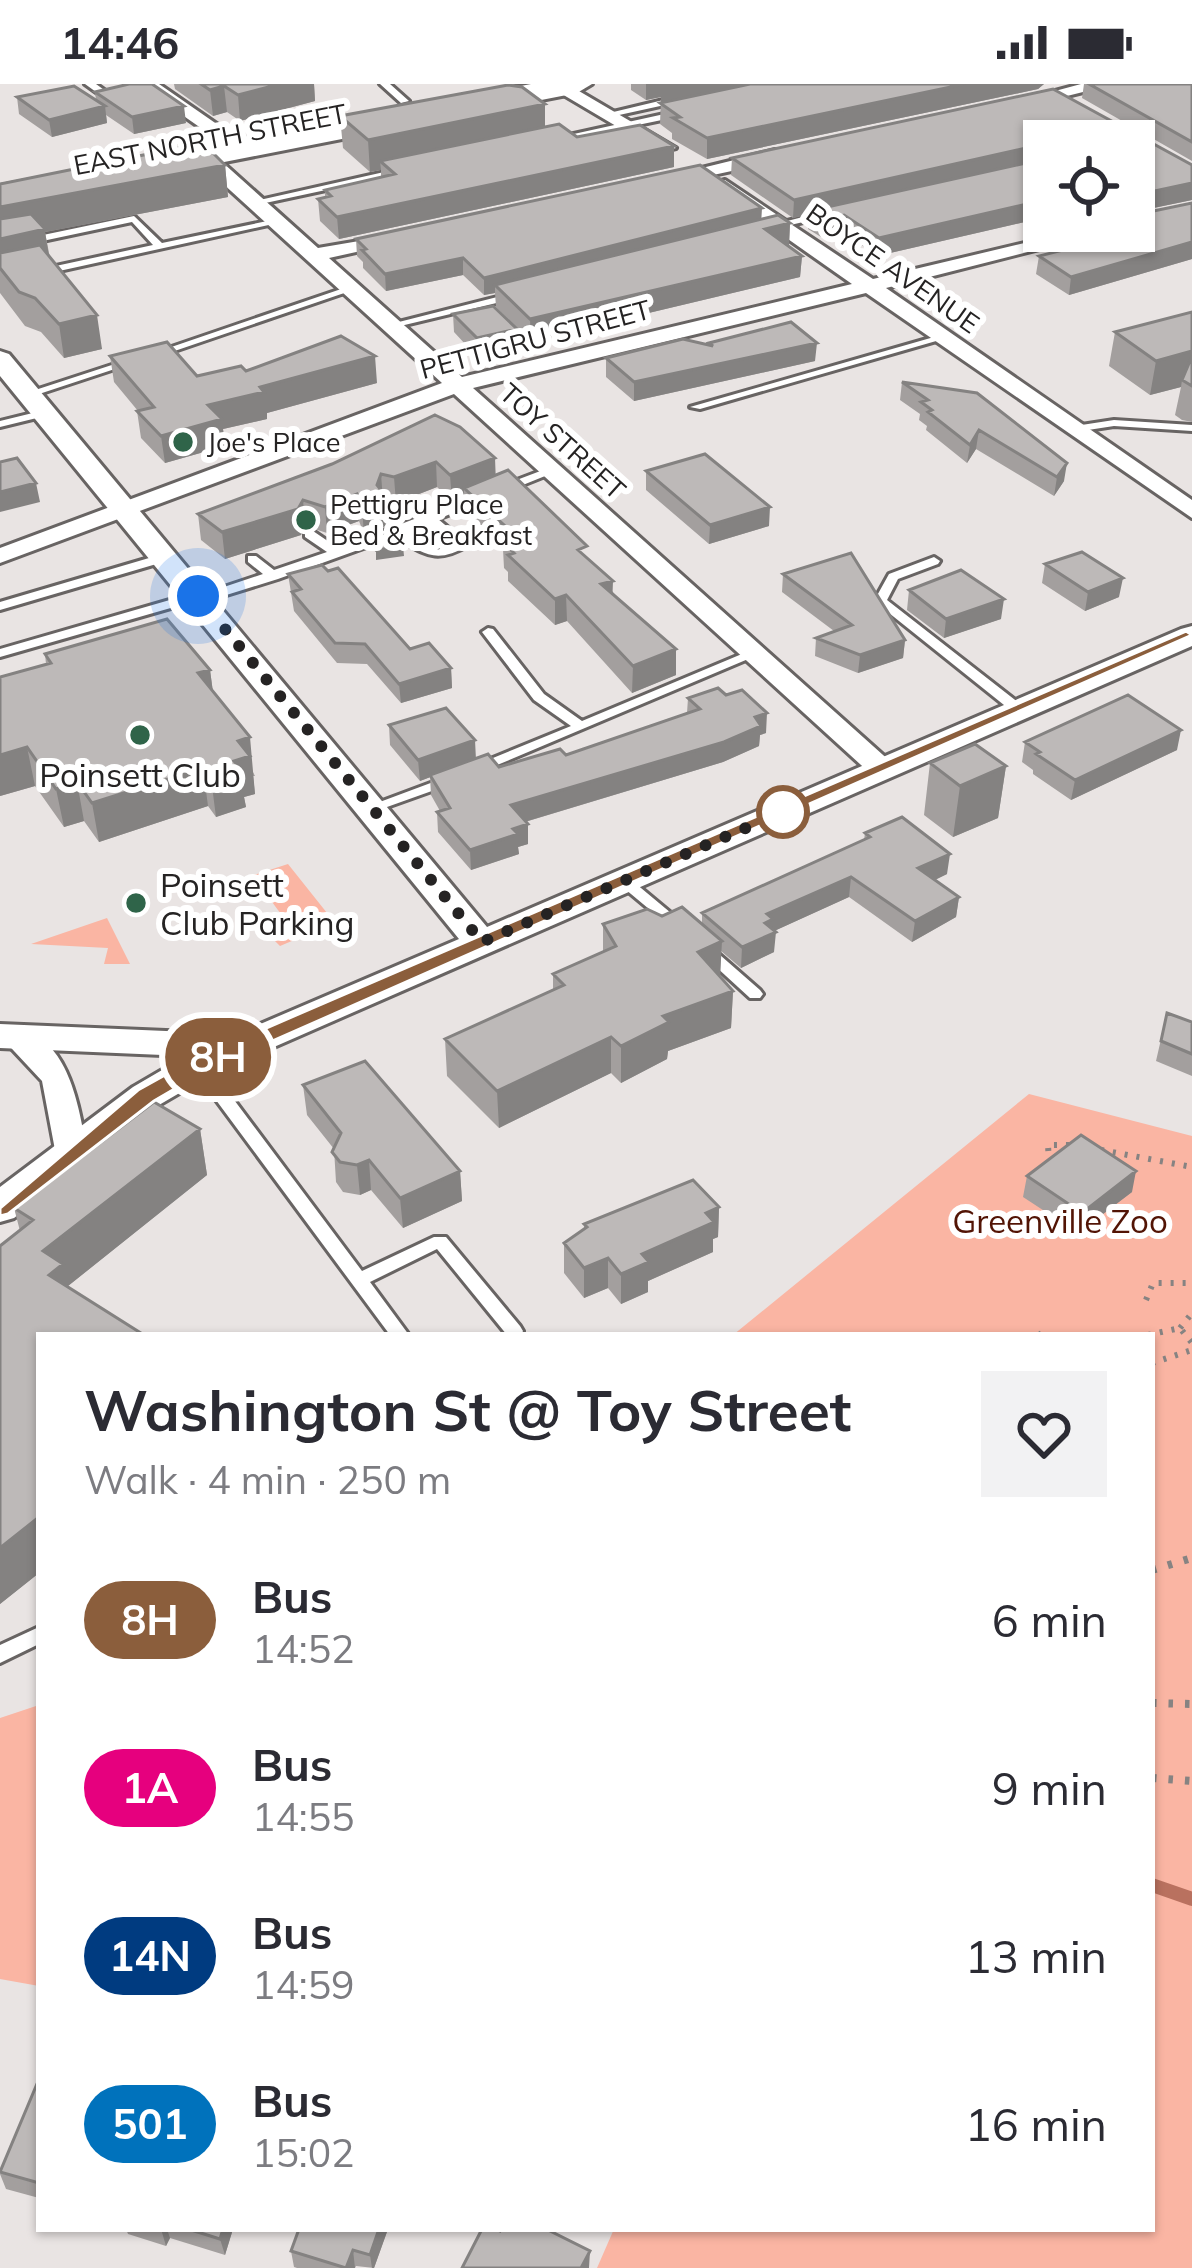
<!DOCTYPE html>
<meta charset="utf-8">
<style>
:root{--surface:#fff;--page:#f2f2f3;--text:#2b2b33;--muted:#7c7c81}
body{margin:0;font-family:Mulish,sans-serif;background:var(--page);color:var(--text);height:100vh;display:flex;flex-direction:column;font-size:45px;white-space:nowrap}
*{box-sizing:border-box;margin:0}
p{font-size:39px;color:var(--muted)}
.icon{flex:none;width:66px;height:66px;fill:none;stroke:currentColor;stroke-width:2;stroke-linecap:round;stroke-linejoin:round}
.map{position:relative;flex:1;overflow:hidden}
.side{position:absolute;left:36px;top:1248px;width:1119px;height:900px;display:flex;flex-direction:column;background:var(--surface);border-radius:0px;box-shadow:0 3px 9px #0004}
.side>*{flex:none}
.badge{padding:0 24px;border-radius:39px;font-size:42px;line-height:78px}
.tools{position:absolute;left:1023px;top:36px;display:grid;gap:24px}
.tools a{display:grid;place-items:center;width:132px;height:132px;border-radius:0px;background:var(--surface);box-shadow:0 3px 9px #0004;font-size:60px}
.you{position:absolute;width:60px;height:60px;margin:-30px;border:9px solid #fff;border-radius:50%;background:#1a73e8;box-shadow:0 0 0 18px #1a73e833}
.map>.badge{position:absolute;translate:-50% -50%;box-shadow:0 0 0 6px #fff}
.round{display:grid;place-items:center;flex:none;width:126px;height:126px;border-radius:0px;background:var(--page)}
.overview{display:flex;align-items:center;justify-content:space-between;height:204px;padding:0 48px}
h1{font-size:57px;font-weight:700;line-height:90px}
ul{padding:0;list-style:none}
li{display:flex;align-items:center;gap:36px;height:168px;padding:0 48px}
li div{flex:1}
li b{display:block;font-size:45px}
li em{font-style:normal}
li .badge{min-width:132px;font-weight:700;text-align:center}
.status{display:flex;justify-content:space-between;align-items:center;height:84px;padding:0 60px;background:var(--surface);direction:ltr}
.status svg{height:33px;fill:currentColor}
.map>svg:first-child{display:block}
.green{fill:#fab5a3}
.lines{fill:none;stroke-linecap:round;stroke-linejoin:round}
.stream{stroke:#b9715f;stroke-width:14}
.service-casing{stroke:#686463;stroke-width:6}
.minor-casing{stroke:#686463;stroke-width:6}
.tertiary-casing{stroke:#686463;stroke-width:6}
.trunk-casing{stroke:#686463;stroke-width:6}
.path-far1{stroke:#868382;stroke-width:6;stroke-dasharray:3 9;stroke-linecap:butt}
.path{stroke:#868382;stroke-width:8;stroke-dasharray:4.5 12;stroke-linecap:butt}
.service{fill:#fff;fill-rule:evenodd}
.minor{fill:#fff;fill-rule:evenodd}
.tertiary{fill:#fff;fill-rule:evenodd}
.trunk{fill:#fff;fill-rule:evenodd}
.wall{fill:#a39f9e}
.shaded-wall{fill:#848281}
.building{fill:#bdb9b8;stroke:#848281;stroke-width:3}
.line{fill:#8b5e3c;stroke:#fff;stroke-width:3}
.walk{stroke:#252323;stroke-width:12;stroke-dasharray:0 21.6}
.poi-dot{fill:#2f6449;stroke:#fff;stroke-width:4.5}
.stop-dot{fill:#fff;stroke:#8b5e3c;stroke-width:6}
.labels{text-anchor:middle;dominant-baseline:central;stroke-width:12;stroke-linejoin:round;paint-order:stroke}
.far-street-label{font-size:27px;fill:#252323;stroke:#fff}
.far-poi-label{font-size:27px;fill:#252323;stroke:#fff;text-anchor:start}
.poi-label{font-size:33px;fill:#252323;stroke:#fff}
.park-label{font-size:33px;fill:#521405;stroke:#fff}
</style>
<div class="status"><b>14:46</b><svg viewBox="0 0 49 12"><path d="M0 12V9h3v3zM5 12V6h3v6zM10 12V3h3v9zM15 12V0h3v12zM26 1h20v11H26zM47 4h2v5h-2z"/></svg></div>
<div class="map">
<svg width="1192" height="2184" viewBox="0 0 1192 2184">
<rect width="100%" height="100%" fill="#e9e4e3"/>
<path class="green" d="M288,780L331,834L325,843L280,862L271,853L292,845L258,799L242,804L235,797Z
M107,834L130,880H104L108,864L31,860Z
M1029,1010L1192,1052V2184H597L614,2145H1152V1251H733Z
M39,1621V1902L0,1895V1634Z"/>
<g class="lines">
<path class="stream" d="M1152,1801L1192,1815"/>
<defs>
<path id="service" d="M85,0H96L111,11L103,13Z
M380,0H390L409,17L401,19Z
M680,12L683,13V17L610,33L605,30Z
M678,27L683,30L681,32L556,58L551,55Z
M402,84L405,85V89L256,121L251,118Z
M826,127L829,128V132L769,146L764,143Z
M134,132L162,159L277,135L282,138L0,200V194L153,161L132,138L0,166V160Z
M347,203L356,205L157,273L148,271Z
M513,209L517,210V214L392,244L387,241Z
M941,251L950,253L700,325L690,323Z
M124,277L133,279L33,312L23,310Z
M45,326L51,329L49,331L0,343V337Z
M1114,336L1192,341V347L1114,342L1075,348L1069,345L1075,342Z
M551,383L555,384V388L438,435L469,461C435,481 426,470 394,453L278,495L204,518L195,517L0,573V565L194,509L203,510L263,490L248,478V472H256L274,486L327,468L305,453V447H313L338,464ZM428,439L454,460L437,466L404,449Z
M166,469L172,473L170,476L0,526V518Z
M934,473L940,477L938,480L898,495L887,516L1024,623V629H1014L874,517L889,490Z
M488,544L493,545L544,610L582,637L749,567H759L760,570L476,690L471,689V683L571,642L534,616L482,548Z
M452,691L459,695L457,698L373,728H363L361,725Z
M624,793L629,794L683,839L685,842L683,845H673L619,800L617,797Z
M707,862L712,864L760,906L763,910L760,914H750L702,870L700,867Z
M199,976L205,977L362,1187L434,1153H446L520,1242L523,1247L521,1251H507L437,1165L370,1198L409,1251H390L193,985L191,981L193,977Z
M39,1543V1560L0,1579V1561Z"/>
<path id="minor" d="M138,0H159L234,52L218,56Z
M545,0H567L676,64L660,68Z
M1081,0H1115L1019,24L1010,19Z
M775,66L782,68V76L667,101L657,95Z
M198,69H212L318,164L406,149V157L329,174L462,293L852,200L718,106V98L725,96L873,195L1075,147H1110L886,204L1192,416V434L866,209L473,304L892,679L896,685L882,693L872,691L454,310L0,479V464L442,299L198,77Z
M16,942C70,957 78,1020 87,1066L83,1074L71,1077L55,1066L42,997L0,952Z"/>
<path id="tertiary" d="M0,267L9,270L487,843L1181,545L1192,542V562L212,990L159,1021L14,1134L0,1138V1103L133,1003L186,972L0,964V940L237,950L459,855L0,292Z"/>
<path id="trunk" d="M531,0H592L577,9L0,122V102Z"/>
</defs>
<use href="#service" class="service-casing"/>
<use href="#minor" class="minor-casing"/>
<use href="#tertiary" class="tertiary-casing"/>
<use href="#trunk" class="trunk-casing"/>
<path class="path-far1" d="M1101,1066L1192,1083
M1049,1079L1048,1061H1071
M1146,1216L1153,1199H1192
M1180,1244L1192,1229
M1039,1251L1048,1245
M1148,1251L1180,1244L1192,1259
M1152,1279L1192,1266"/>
<path class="path" d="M1152,1486L1192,1474
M1152,1619L1192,1620
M1152,1694L1192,1697"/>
<use href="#service" class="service"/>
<use href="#minor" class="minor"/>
<use href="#tertiary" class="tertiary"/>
<use href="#trunk" class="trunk"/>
</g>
<path class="wall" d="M174,0H314L315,17L240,37L227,28L213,32L175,5Z
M631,0H1044L1038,5L707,75L672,55V49L660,40L661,13L646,16L631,6Z
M1084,0H1192V77L1082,14Z
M1053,5L1192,81V116L1134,128V131L1192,119V175L1069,211L1036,190L1039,172L1080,162L1078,160L1079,147H1134V57H1044V139L1038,135L877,172L843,148L821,153L808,145L809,130L793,134L731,91L732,74Z
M95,8L186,39L134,50L106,31L107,39L52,53L19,30L17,13L96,16Z
M340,32L545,43L674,83L339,155L320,137L318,115L325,113V106L381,93V86L370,88L343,64Z
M225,81L228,113L45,148L50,174L102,265L64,274L41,248L25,242L0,209V100Z
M761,135L790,139L789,161H787L802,172L800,193L531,257L496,223L495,209L484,211L463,191L386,207L363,184V178L357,172L356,155Z
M1192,228V338L1182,336L1175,331L1181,303L1150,311L1109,282L1115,248Z
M453,230L517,245L518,263L477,273L454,248Z
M709,259L815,277L634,317L606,293V274L709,261Z
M110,272L197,292L246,287L377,299L267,329V335L223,345L225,362L165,379L141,354L137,327H138L114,298Z
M902,298L1064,397L1054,412L976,365L967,379L926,346L927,342L919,336L920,330L900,316Z
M495,374V391L587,474L676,591L632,609L567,537L555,541L508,497V488L504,484L503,465L465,429L464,412L452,417L437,403L396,419L388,417L389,441L364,450L359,437L327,449L305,442L301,451L225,475L201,456L198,430L332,380Z
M646,387L769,442L709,460L646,406Z
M1045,480L1119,513L1085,527L1042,499Z
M288,490L410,565L451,584L452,604L401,619L367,580L337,579L294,527Z
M783,490L905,556L903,574L858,589L815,572L816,554L834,547L782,508Z
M909,506L1001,535L944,554L907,526Z
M45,570L210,586L213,608L255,692H253L255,710L244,713L246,723L216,733L208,722L99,758L84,737L64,743L35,702L0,712L46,580Z
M688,614L766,649L760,651L759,662L723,678L525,738L528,740V760L518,763L519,770L471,786L438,748L437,728L440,727L431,711L430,693L420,697L390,661L389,641L499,683L566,671L687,629Z
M1025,658L1177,666L1071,716L1033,690V686L1022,678Z
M930,679L1006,682L998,734L953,753L924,731Z
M865,749L947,790L935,796L959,813L956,833L912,858L849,813L774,847V868L741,884L721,867L720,892L733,907L731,944L668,967L667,975L621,999L611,989L499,1044L447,992L445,955L553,906V890L603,868V840L662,832L702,840V829L864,756Z
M1167,929L1192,938V992L1156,977Z
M303,1001L460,1087L462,1117L403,1144L371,1106L360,1111L343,1108L336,1098L334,1065L307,1031Z
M200,1045L207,1091L68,1202L39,1251V1489L0,1520V1162L20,1147L14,1124Z
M1027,1092L1132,1108L1078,1149L1023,1113Z
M719,1123L718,1153L713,1155V1168L648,1197V1208L621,1220L608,1204L584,1214L564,1189V1159L584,1145V1140Z
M39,1995V2114L6,2105L0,2090Z
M126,2145H233L225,2171L170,2154L166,2162L128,2150Z
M299,2145H388L374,2184L356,2182L355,2184H297L294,2183L291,2167Z"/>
<path class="shaded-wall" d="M280,0H314L315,17L240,37L238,11Z
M646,0H785L661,19V13L646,16Z
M965,0H1044L1038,5L707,75V54Z
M224,2L227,28L213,32L210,6Z
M545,20V51L380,77L381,86L370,88L368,56Z
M105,22L107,39L52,53L49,36Z
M184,22L186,39L134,50L132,33Z
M1044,60L1043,77L809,127V130L793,134L794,116Z
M674,62V83L339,155L337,133Z
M225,81L228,113L45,148L50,178L0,184V123Z
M1192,99V116L1134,128L1136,111Z
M1040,117L1038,135L877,172L879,154Z
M762,124L761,141L495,201V209L484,211V194Z
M844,131L843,148L821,153L822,136Z
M790,139L789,161L764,166L765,145Z
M1192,158V175L1069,211L1071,193Z
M802,172L800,193L531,257L530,235Z
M463,174V191L386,207L385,190Z
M97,231L102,265L64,274L59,240Z
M517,245L518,263L477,273V254Z
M817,259L815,277L634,317V298Z
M1192,267V279L1182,296L1181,303L1150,311L1156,277Z
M375,272L377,299L267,329V335L223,345L225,362L165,379L161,352L208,321L260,303Z
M979,346L976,365L967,379L970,361Z
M495,374L496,400L464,404V412L452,417L450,391Z
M436,378L437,403L396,419L394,393Z
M1067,379L1064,397L1054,412L1057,393Z
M381,390L383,416L388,415L389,441L364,450L362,424Z
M36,399L40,418L0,428V408Z
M357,410L359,437L327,449L325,423Z
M303,416L305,442L301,451L225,475L222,448Z
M770,423L769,442L709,460L710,441Z
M403,462L404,472L376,476V466Z
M1123,494L1119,513L1085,527L1088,508Z
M613,497L612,523L601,500Z
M566,511L567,537L555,541V515Z
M1004,515L1001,535L944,554L946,535Z
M905,556L903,574L858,589L860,571Z
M676,565V591L632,609L633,582Z
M451,584L452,604L401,619L399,600Z
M210,586L215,624L198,589Z
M767,629L766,649L760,651L759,662L723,678L511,742V721Z
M1181,646L1177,666L1071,716L1075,696Z
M250,653L255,710L244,713L246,723L216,733L211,694L234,677L238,657Z
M475,656L476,676L420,697L418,676Z
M27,663L35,702L0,712V671Z
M1006,682L998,734L953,753L960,702Z
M203,684L208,722L99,758L92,719Z
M77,698L84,737L64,743L56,705Z
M528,740V760L518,763L519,770L471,786L470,766Z
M950,770L947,790L916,805L918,784Z
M851,793L849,813L772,848H776L774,868L741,884L742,863L767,830Z
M959,813L956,833L912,858L915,837Z
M722,857L720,894L698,868Z
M733,907L731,944L668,967L667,975L621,999V962L663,932Z
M611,953V989L499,1044L497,1007Z
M200,1045L207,1091L68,1202L74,1226L60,1237L43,1167Z
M369,1076L371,1106L360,1111L357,1081Z
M460,1087L462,1117L403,1144L400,1114Z
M1136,1087L1132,1108L1078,1149L1082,1129Z
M719,1123L718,1153L713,1155V1168L648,1197V1208L621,1220V1190L642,1170L706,1129Z
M608,1174V1204L584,1214V1184Z
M39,1433V1489L0,1520V1464Z
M161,2145H167L170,2154L166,2162Z
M223,2145H233L225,2171L220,2155Z
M379,2145H388L374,2184H372L370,2171Z
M353,2166L355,2184H346Z
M590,2167L589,2184H581Z"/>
<path class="building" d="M129,0H152L184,22L132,33L95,8Z
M201,0H280L238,11L224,2L210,6Z
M750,0H965L707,54L673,34L680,33L660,19Z
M1089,0H1192V58Z
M508,1L522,3L545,20L368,56L340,32Z
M74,2L105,22L49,36L17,13Z
M1053,5L1192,81V99L1136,111L1134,131L1192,119V158L1071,193L1039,172L1103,156L1088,147H1134V57H1044V60L794,116L732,74Z
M559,40L577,53L640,41L674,62L337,133L318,115L331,112L325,106L395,90L380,77Z
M203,59L225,81L0,123V100Z
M1044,75V120L1040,117L879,154L844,131L822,136L809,127Z
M700,81L762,124L484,194L463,174L385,190L362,166L366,165L356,155Z
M31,130L45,145L0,155V135Z
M778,131L790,139L765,145L802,172L530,235L495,201Z
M40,161L97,231L59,240L35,214L19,208L0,184V169Z
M493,222L517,245L477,254L453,230Z
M1192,228V267L1156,277L1115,248Z
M791,238L817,259L634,298L606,274L683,255L713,262L709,259Z
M341,252L375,272L260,303L264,308L208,321L222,335L161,352L137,327L154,323L110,272L167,258L197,292L241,282L246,287Z
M1192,272V302L1182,296Z
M902,298L977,309L1067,379L1057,393L979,346L970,361L928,328L932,326L921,318L928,316Z
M435,331L460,343L495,374L450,391L436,378L394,393L381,390L377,401L388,415L362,424L357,410L325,423L303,416L298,425L222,448L198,430L332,380Z
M705,370L770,423L710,441L646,387Z
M17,374L36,399L0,408V378Z
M508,386L587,462L578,466L613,497L601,500L676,565L633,582L566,511L555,515L508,471L514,469L503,458L518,454L464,404Z
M393,448L403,462L376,466L371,456Z
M1082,468L1123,494L1088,508L1045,480Z
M851,469L905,556L860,571L816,554L852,541L783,490Z
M322,481L328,487L338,484L410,565L429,559L451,584L399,600L365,560L335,559L292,508L301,505L288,490Z
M961,486L1004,515L946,535L909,506Z
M167,535L210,586L198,589L250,653L238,657L250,672L234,677L241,685L211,694L203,684L92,719L77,698L56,705L27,663L0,671V593L51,579L45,570Z
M718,604L726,611L742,606L767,629L755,633L761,642L724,658L511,721L528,740L513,745L518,750L470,766L437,728L450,724L430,691L488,670L499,683L560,665L566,671L700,625L688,614Z
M1128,611L1181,646L1075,696L1036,670L1040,668L1025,658Z
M446,624L475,656L418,676L389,641Z
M975,660L1006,682L960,702L930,679Z
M902,733L950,770L918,784L959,813L915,837L851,793L767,830L773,835L765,839L776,848L742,863L702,829L870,753L865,749Z
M682,823L722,857L698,868L733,907L663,932L669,938L621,962L611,953L497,1007L445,955L564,901L553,890L616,862L603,840L647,825L662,832Z
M1167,929L1192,938V970L1161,957Z
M365,977L460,1087L400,1114L369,1076L357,1081L340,1078L332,1068L341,1049L303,1001Z
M154,1018L200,1045L43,1167L63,1180L49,1191L144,1251H39V1433L0,1464V1162L33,1136L14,1124Z
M1081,1051L1136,1087L1082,1129L1027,1092Z
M693,1096L719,1123L706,1129L714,1138L642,1170L649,1178L621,1190L608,1174L584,1184L564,1159L587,1143L584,1140Z
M39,1995V2099L0,2088Z
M188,2145H223L220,2155Z
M299,2145H379L370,2171L353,2166L346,2184L291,2167Z
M482,2145H496L500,2147L501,2145H546L590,2167L581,2184H462Z"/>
<path class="line" d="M1186,547L1192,551L207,986L154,1017L8,1130L0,1132V1124L138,1006L192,976Z"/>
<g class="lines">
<path class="walk" d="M198,512L482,858L799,721L783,728"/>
</g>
<g class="poi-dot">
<circle cx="183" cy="358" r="12"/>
<circle cx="306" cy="436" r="12"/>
<circle cx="140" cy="651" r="12"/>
<circle cx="136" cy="819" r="12"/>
</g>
<circle class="stop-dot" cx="783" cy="728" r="24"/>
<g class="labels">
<g class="far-street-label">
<text transform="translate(210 55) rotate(-11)">EAST NORTH STREET</text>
<text transform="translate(893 184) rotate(35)">BOYCE AVENUE</text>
<text transform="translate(535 255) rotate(-15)">PETTIGRU STREET</text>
<text transform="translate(563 357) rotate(42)">TOY STREET</text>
</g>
<g class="far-poi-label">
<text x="207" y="358">Joe's Place</text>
<text x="330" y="420">Pettigru Place<tspan x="330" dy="31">Bed &amp; Breakfast</tspan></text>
</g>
<g class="poi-label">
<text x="140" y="690">Poinsett Club</text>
<text x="160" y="800" text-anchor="start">Poinsett<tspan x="160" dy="38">Club Parking</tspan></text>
</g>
<g class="park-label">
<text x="1060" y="1136">Greenville Zoo</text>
</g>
</g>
</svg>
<div class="tools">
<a><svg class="icon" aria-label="locate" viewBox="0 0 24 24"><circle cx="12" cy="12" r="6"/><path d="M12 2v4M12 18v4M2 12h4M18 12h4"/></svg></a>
</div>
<div class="you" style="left:198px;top:512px"></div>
<b class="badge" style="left:218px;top:973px;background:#8b5e3c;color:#fff">8H</b>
<section class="side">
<div class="overview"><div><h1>Washington St @ Toy Street</h1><p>Walk · 4 min · 250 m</p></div><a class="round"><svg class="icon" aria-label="heart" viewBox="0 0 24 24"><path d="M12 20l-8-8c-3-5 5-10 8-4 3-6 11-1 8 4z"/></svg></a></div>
<ul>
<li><span class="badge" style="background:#8b5e3c;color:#fff">8H</span><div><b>Bus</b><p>14:52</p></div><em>6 min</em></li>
<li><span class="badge" style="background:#e6007e;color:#fff">1A</span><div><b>Bus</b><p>14:55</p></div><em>9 min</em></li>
<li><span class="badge" style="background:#003b80;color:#fff">14N</span><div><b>Bus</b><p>14:59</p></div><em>13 min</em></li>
<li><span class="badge" style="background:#0072bc;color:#fff">501</span><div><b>Bus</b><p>15:02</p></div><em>16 min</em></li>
</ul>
</section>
</div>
